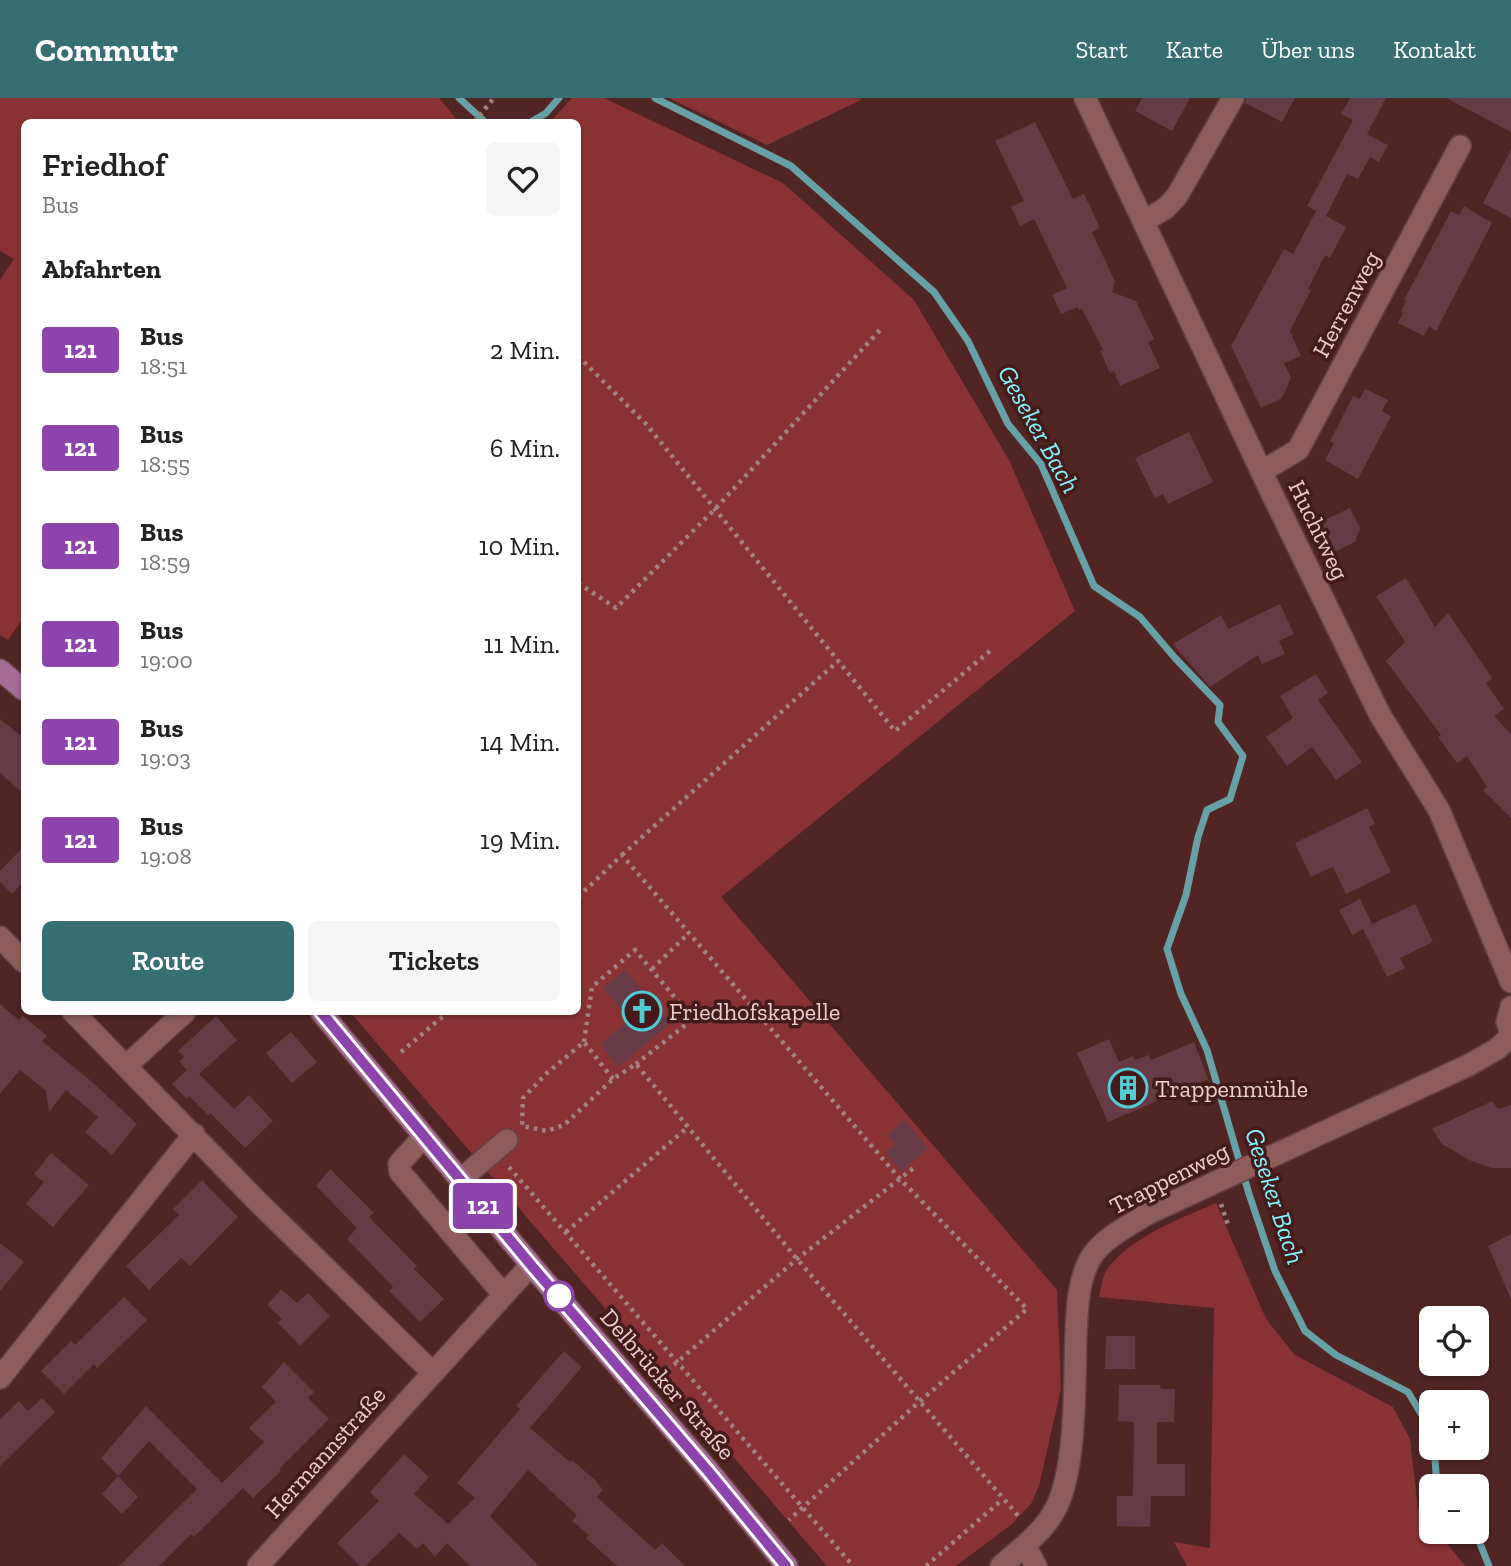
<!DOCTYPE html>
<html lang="de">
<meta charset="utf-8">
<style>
:root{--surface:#fff;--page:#f6f6f6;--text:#222;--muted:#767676;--accent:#376e73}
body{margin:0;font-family:"Zilla Slab",serif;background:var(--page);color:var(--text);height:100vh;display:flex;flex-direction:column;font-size:26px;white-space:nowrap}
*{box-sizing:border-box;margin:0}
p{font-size:23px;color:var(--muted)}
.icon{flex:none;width:38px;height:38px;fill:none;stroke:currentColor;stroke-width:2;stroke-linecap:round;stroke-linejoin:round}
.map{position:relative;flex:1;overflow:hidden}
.side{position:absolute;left:21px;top:21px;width:560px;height:896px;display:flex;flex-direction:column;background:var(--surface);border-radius:10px;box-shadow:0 2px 5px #0004}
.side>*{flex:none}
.badge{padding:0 14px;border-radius:5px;font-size:24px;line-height:46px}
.controls{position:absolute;left:1419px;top:1208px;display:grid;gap:14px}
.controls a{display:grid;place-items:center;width:70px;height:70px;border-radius:10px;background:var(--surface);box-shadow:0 2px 5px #0004;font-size:35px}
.map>.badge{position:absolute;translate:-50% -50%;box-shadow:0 0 0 4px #fff}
h2{padding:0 21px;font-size:26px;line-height:63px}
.round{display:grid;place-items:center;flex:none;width:74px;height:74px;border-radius:10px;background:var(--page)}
.summary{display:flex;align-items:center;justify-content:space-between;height:119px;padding:0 21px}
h1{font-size:33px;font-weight:600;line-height:52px}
.button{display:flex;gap:14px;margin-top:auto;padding:14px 21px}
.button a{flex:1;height:80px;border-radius:10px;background:var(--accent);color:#fff;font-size:28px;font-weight:600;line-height:80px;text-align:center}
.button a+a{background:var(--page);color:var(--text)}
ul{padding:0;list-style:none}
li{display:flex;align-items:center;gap:21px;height:98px;padding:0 21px}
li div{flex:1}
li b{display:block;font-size:26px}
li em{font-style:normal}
li .badge{min-width:77px;font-weight:700;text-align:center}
header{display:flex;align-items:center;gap:42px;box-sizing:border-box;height:98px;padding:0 35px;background:var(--accent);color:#fff}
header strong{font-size:33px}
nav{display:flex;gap:38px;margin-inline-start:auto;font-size:24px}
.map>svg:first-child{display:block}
.green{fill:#883234}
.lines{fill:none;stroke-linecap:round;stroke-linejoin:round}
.stream{stroke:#67a1a5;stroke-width:7}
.building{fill:#673a47}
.minor-casing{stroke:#684243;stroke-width:24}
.major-casing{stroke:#684243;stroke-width:24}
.path{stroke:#a58180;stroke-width:4.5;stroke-dasharray:3.5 5;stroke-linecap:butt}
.minor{stroke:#8e5d5b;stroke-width:21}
.major{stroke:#a46b96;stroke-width:21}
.line-casing{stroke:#fff;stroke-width:16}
.line{stroke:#8e44ad;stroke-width:10}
.stop-dot{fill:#fff;stroke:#8e44ad;stroke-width:3.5}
.labels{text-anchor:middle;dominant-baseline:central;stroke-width:7;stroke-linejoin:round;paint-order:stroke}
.street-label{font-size:24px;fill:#eccfcd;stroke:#451a1a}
.poi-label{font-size:24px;fill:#eccfcd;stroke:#451a1a;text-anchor:start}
.water-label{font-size:26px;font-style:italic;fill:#83f5fe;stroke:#451a1a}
</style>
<header>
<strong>Commutr</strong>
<nav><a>Start</a><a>Karte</a><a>Über uns</a><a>Kontakt</a></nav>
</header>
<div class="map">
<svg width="1511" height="1468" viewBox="0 0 1511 1468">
<rect width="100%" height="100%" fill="#502524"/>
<path class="green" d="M0,0H439L459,24H24V519L8,542L0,537V182L14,161L0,153Z
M572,0H604L783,85L914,202L1009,362L1075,513L721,799L1057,1192L1061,1291L1039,1388L1031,1406L1012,1426L956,1468H827L350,914H578V24H550Z
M669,0H860L861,2L767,47Z
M1216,1105L1266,1221L1295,1257L1393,1309L1410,1341L1418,1411L1431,1427L1432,1433H1437L1465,1468H1187L1174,1444L1210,1450L1214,1210L1099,1199C1101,1191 1102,1179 1106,1173C1129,1139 1180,1121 1216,1105Z"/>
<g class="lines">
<path class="stream" d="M459,0L485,24
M655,0L791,68L934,194L968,243L1008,326L1041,366L1094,488L1140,519L1175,560L1220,607L1218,624L1243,658L1230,701L1207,712L1198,739L1186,797L1167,851L1181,896L1207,952L1249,1096L1275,1173L1305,1233L1336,1257L1408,1294L1432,1334
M531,24L546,15L559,0
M1434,1349L1436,1375L1440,1388
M1475,1433L1489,1468"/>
</g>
<path class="building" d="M1142,0H1190L1172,33L1135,13Z
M1246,0H1295L1282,24L1245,5Z
M1350,0H1386L1367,36L1388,47L1379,64L1370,59L1358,81L1347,76L1326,118L1346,129L1330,160L1325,157L1308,191L1311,192L1290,233L1301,258L1284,265L1291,280L1282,300L1261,310L1231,248L1284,151L1293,156L1316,113L1307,108L1353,22L1341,16Z
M1446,0H1511V34Z
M1035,24L1073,101L1084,96L1100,130L1092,134L1115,184L1112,194L1136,203L1154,241L1148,244L1160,270L1120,288L1114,273L1110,275L1100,253L1103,252L1082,211L1079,212L1078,209L1061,216L1052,197L1067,190L1034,121L1020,128L1011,109L1024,103L995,43Z
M1511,52V120L1483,105Z
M1464,108L1492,125L1436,233L1429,228L1424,238L1398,225L1403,215L1401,214L1406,203L1404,202L1451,113L1459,117Z
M1365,291L1388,302L1382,313L1391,318L1358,381L1325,362L1334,345L1330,343L1353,298L1360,301Z
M1189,334L1213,384L1168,406L1163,396L1155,400L1135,360Z
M1350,410L1360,430L1355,444L1330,456L1316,426Z
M1406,480L1435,529L1448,515L1492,580L1486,585L1504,611L1494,618L1511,636V720L1483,692L1487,689L1467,658L1457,665L1438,639L1441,637L1386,563L1405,544L1376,498Z
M1280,506L1294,536L1279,543L1285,556L1262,566L1258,557L1210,589L1173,546L1221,517L1228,531Z
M1316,576L1328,595L1318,602L1362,664L1336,682L1312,649L1287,668L1266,639L1293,620L1280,598Z
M0,621L24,640V696L0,675Z
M1367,710L1375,726L1369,729L1391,774L1346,796L1333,769L1311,779L1295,745Z
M24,748V783L12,796L0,784V773Z
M1360,801L1372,826L1415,806L1433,844L1400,860L1405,870L1387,879L1363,831L1352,837L1339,812Z
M625,872L671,925L618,969L600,946L629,922L603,890Z
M0,906L19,922L23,918L47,938L42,943L91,983L137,1026L112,1057L85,1034L98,1019L66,992L49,1014L46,993L20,972L0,996Z
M216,918L237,942L199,976L234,1011L249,997L273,1023L245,1050L210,1015L208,1017L189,998L187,1001L172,986L187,972L179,963L184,959L178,953Z
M291,934L317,964L292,985L266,955Z
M1109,941L1119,964L1133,958L1135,962L1149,957L1151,962L1194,944L1208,981L1108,1024L1077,955Z
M1492,1003L1498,1011L1511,1007V1070H1492L1469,1062L1442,1046L1432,1031Z
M905,1022L928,1050L901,1074L885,1054L895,1046L887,1037Z
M51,1055L89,1087L53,1129L26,1106L44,1084L34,1076Z
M330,1071L374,1115L369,1119L417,1168L414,1171L444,1201L420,1224L389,1193L393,1189L347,1141L357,1130L316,1088Z
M202,1082L238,1119L190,1168L181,1160L149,1192L126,1168L179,1117L173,1111Z
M1511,1136V1201L1488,1148Z
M0,1145L24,1164L0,1193Z
M281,1191L297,1205L308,1195L330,1218L300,1248L278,1225L282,1221L267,1207Z
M124,1199L147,1222L97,1270L94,1266L64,1296L41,1273L71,1243L75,1247Z
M1106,1238H1135V1271H1105Z
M564,1253L582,1269L530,1330L570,1364L572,1362L595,1382L603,1392L597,1399L655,1452L662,1445L685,1468H617L586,1440L589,1437L572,1423L577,1417L528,1372L490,1418L539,1468H470L447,1445L435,1459L423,1445L417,1451L399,1435L365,1468H360L337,1445L379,1403L370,1394L404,1356L429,1379L414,1396L448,1426L475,1400L457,1385L520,1311L516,1308Z
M284,1264L314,1294L308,1300L329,1321L279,1371L281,1373L253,1400L243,1390L194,1439L191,1436L159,1468H119L197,1391L149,1343L118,1378L101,1360L146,1308L222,1385L264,1344L249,1330L276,1304L262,1289Z
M1119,1287H1160L1161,1291H1175L1174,1324H1157V1366H1185V1398H1151L1150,1429L1117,1428V1398H1133L1134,1324L1118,1323Z
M42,1300L55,1314L0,1368V1321L19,1303L28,1313Z
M118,1378L138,1399L122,1416L102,1396Z"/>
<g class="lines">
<defs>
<path id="minor" d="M1085,0L1273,398L1380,617L1439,712L1511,884
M1144,123L1166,110L1177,98L1233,0
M1262,373L1298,352L1460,48
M0,839L24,864
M1511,909L1507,924L1511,934
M73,914L257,1103L432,1274
M126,968L185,914
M424,1038L399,1066L400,1074L503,1196
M461,1081L507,1042
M0,1280L194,1036
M1025,1447L1036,1468
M258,1468L531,1167
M1001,1468C1020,1451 1044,1434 1056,1410C1077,1368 1074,1285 1076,1236C1077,1213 1078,1179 1092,1158C1104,1140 1128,1128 1147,1116L1469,967L1497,951L1511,938"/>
<path id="major" d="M0,572L24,592
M321,914L531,1167L708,1372L787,1468"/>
</defs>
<use href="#minor" class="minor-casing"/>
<use href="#major" class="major-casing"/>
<path class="path" d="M474,24L494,0
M578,258L646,326L895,633L991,552
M578,485L616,510L716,410L880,232
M622,757L838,563
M578,799L622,757L900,1081L1027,1211L919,1304L789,1422
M652,871L688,836
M584,944L592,889L635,852L693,921L636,966
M401,954L448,914
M613,981L584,944L546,976L523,1000L522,1028L547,1033L564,1027L613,981L636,966L797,1161L1021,1421
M509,1069L853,1468
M1221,1106L1228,1127
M566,1134L688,1029
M661,1278L797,1161L915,1069
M926,1468L1003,1401"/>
<use href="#minor" class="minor"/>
<use href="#major" class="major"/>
</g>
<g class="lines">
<defs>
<path id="line" d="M321,914L531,1167L708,1373L786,1468"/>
</defs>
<use href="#line" class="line-casing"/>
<use href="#line" class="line"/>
</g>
<defs>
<symbol id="church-ring" viewBox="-11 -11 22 22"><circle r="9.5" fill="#451a1a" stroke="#51ccd5" stroke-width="1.5"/><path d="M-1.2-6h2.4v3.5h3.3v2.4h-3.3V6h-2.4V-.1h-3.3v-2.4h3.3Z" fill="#51ccd5"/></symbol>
<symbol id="building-ring" viewBox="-11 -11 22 22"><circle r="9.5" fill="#451a1a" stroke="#51ccd5" stroke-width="1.5"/><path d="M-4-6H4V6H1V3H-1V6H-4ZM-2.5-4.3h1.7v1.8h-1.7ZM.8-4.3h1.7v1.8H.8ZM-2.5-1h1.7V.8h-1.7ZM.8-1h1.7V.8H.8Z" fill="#51ccd5"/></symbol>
</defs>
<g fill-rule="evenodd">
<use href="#church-ring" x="620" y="891" width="44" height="44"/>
<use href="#building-ring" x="1106" y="968" width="44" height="44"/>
</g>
<circle class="stop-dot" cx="559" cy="1198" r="14"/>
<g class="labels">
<g class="street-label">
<text transform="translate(1346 206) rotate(-62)">Herrenweg</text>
<text transform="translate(1319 432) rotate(64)">Huchtweg</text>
<text transform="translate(1169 1080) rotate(-27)">Trappenweg</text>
<text transform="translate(668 1286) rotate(49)">Delbrücker Straße</text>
<text transform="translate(325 1354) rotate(-48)">Hermannstraße</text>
</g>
<g class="poi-label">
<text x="669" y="913">Friedhofskapelle</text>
<text x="1155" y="990">Trappenmühle</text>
</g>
<g class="water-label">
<text transform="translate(1039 331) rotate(61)">Geseker Bach</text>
<text transform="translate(1275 1098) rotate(72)">Geseker Bach</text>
</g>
</g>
</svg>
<div class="controls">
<a><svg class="icon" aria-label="locate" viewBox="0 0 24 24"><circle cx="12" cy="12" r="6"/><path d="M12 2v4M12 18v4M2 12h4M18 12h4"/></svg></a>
<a>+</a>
<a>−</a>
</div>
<b class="badge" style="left:483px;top:1108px;background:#8e44ad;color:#fff">121</b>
<section class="side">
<div class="summary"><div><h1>Friedhof</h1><p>Bus</p></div><a class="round"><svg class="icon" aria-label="heart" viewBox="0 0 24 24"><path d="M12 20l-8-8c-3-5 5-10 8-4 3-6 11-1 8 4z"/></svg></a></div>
<h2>Abfahrten</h2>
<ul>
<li><span class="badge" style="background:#8e44ad;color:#fff">121</span><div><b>Bus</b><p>18:51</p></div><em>2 Min.</em></li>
<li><span class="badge" style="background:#8e44ad;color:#fff">121</span><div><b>Bus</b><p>18:55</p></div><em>6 Min.</em></li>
<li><span class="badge" style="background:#8e44ad;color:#fff">121</span><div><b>Bus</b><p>18:59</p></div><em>10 Min.</em></li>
<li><span class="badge" style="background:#8e44ad;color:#fff">121</span><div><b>Bus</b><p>19:00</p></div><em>11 Min.</em></li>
<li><span class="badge" style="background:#8e44ad;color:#fff">121</span><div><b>Bus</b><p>19:03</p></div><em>14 Min.</em></li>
<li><span class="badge" style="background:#8e44ad;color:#fff">121</span><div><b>Bus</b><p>19:08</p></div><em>19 Min.</em></li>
</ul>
<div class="button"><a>Route</a><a>Tickets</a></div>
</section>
</div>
